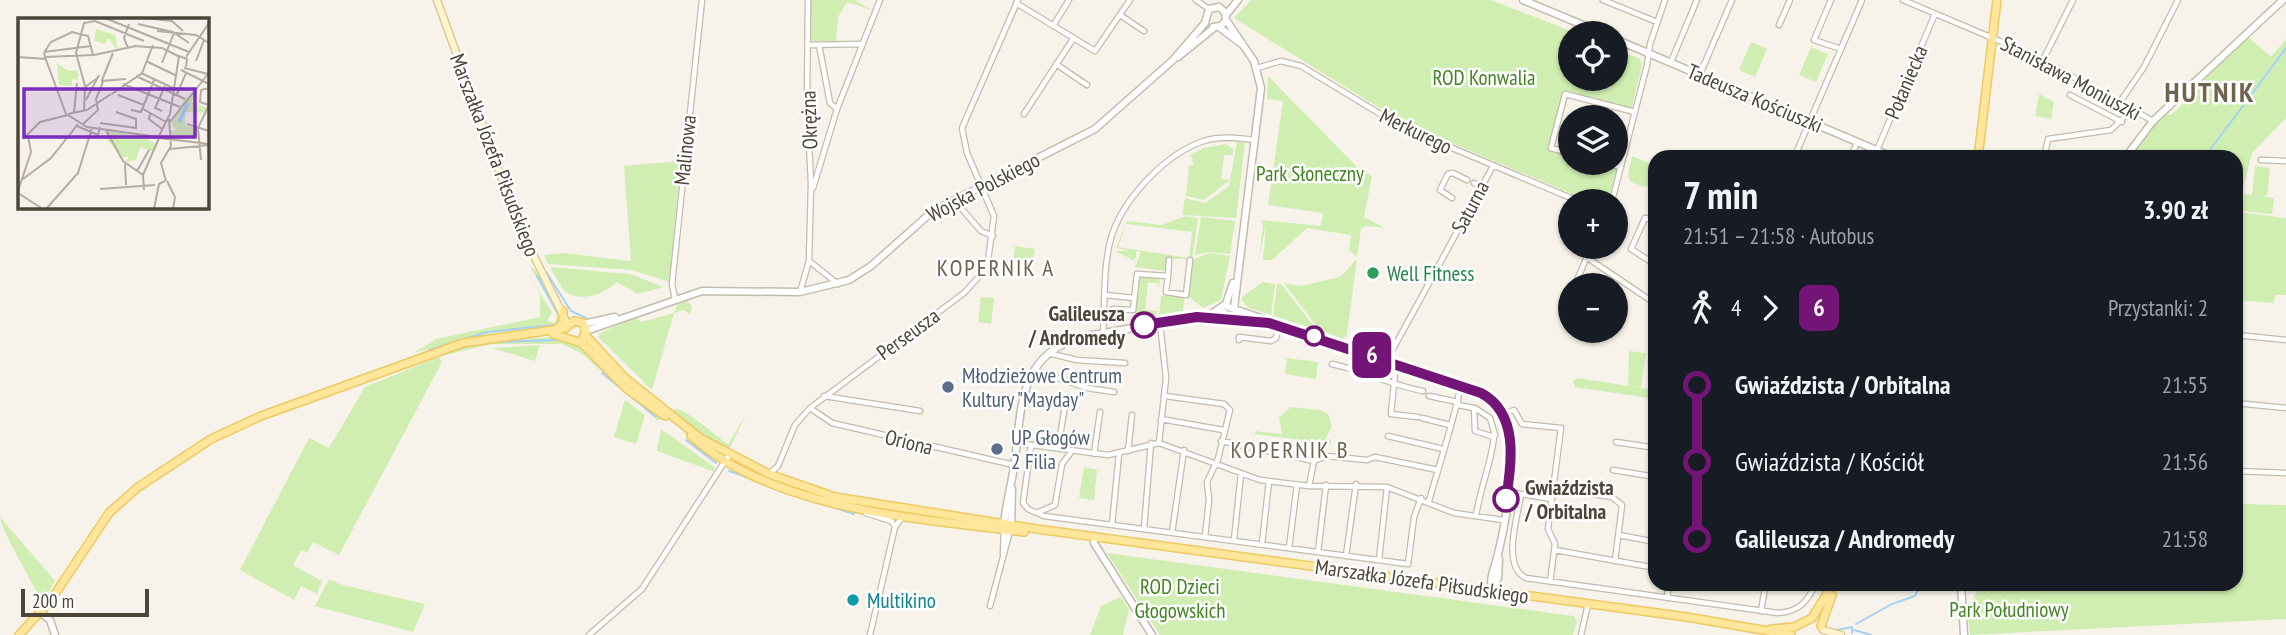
<!DOCTYPE html>
<html lang="pl">
<meta charset="utf-8">
<style>
:root{--surface:#171b24;--page:#242831;--text:#f1f3f6;--muted:#9ea1a6}
body{margin:0;font-family:"PT Sans Narrow",sans-serif;background:var(--page);color:var(--text);height:100vh;display:flex;flex-direction:column;font-size:26px;white-space:nowrap}
*{box-sizing:border-box;margin:0}
p{font-size:23px;color:var(--muted)}
.icon{flex:none;width:38px;height:38px;fill:none;stroke:currentColor;stroke-width:2;stroke-linecap:round;stroke-linejoin:round}
.map{position:relative;flex:1;overflow:hidden}
.details{position:absolute;left:1648px;top:150px;width:595px;height:441px;display:flex;flex-direction:column;background:var(--surface);border-radius:21px;box-shadow:0 2px 5px #0004}
.details>*{flex:none}
.badge{padding:0 14px;border-radius:10px;font-size:24px;line-height:46px}
.fabs{position:absolute;left:1558px;top:21px;display:grid;gap:14px}
.fabs a{display:grid;place-items:center;width:70px;height:70px;border-radius:50%;background:var(--surface);box-shadow:0 2px 5px #0004;font-size:35px}
.scale{position:absolute;left:21px;bottom:18px;width:128px;box-sizing:border-box;padding-left:7px;border:4px solid #4c4538;border-top:0;font-size:19px;line-height:24px;white-space:nowrap;color:#4c4538;-webkit-text-stroke:5px #fff;paint-order:stroke}
.map>.badge{position:absolute;translate:-50% -50%;box-shadow:0 0 0 4px #fff}
.legs{display:flex;align-items:center;gap:10px;height:77px;padding:0 35px;font-size:23px}
.legs p{margin-inline-start:auto}
.head{display:flex;align-items:center;justify-content:space-between;height:119px;padding:0 35px}
h1{font-size:38px;font-weight:700;line-height:52px}
ul{padding:0 35px;list-style:none}
li{display:flex;align-items:center;gap:24px;height:77px;font-size:26px}
li i{display:grid;place-items:center;width:10px;height:100%;margin:0 9px;background:currentColor}
li i::after{content:'';width:18px;height:18px;margin:-9px;border:5px solid;border-radius:50%;background:var(--surface)}
li p{margin-inline-start:auto}
li:first-child i{background:linear-gradient(#0000 50%,currentColor 0)}
li:last-child i{background:linear-gradient(currentColor 50%,#0000 0)}
.map>svg:first-child{display:block}
.green{fill:#d0eeb1;fill-rule:evenodd}
.lines{fill:none;stroke-linecap:round;stroke-linejoin:round}
.stream{stroke:#a3d2f7;stroke-width:2}
.minor-casing{stroke:#c3bcac;stroke-width:7}
.tertiary-casing{stroke:#c3bcac;stroke-width:9}
.secondary-casing{stroke:#daca97;stroke-width:9}
.primary-casing{stroke:#efc961;stroke-width:10}
.minor{stroke:#fff;stroke-width:4.5}
.tertiary{stroke:#fff;stroke-width:6}
.secondary{stroke:#fff4cc;stroke-width:6}
.primary{stroke:#ffe69b;stroke-width:7}
.line-1-casing{stroke:#fff;stroke-width:16}
.line-1{stroke:#741476;stroke-width:10}
.leisure-dot{fill:#2e9e5b;stroke:#fff;stroke-width:2.5}
.stop-1-dot{fill:#fff;stroke:#741476;stroke-width:3.5}
.service-dot{fill:#5c6f8a;stroke:#fff;stroke-width:2.5}
.culture-dot{fill:#0f9aa8;stroke:#fff;stroke-width:2.5}
.labels{text-anchor:middle;dominant-baseline:central;stroke-width:5;stroke-linejoin:round;paint-order:stroke}
.park-label{font-size:21px;fill:#458424;stroke:#fff}
.street-label{font-size:21px;fill:#4c4538;stroke:#fff}
.leisure-label{font-size:21px;fill:#27864d;stroke:#fff;text-anchor:start}
.stop-label{font-size:21px;font-weight:bold;fill:#4c4538;stroke:#fff;text-anchor:end}
.service-label{font-size:21px;fill:#4e5e75;stroke:#fff;text-anchor:start}
.culture-label{font-size:21px;fill:#0d838f;stroke:#fff;text-anchor:start}
.neighbourhood-label{font-size:23px;letter-spacing:2px;fill:#70634e;stroke:#fff}
.district-label{font-size:28px;font-weight:bold;letter-spacing:2px;fill:#70634e;stroke:#fff}
.inset-river{fill:none;stroke:#a3d2f7;stroke-width:3.5}
.inset-road{fill:none;stroke:#b3ada3;stroke-width:2}
.view{fill:#7b2cbf;fill-opacity:0.15;stroke:#7b2cbf;stroke-width:3.5}
.inset-edge{fill:none;stroke:#4c4538;stroke-width:3.5}
</style>
<div class="map">
<svg width="2286" height="635" viewBox="0 0 2286 635">
<rect width="100%" height="100%" fill="#f7f3eb"/>
<path class="green" d="M811,0H854L872,10L847,2L838,17L836,41H811Z
M1251,0H1491L1576,33H1570V79H1615V49L1640,59L1642,65L1631,110L1563,92L1548,149L1570,155V163H1598L1617,168L1609,198L1605,201H1589L1402,122L1234,18Z
M2247,36L2271,57L2286,39V118L2252,153L2237,212L2286,218V295H2275L2274,303L2237,300L2236,158H2130L2145,133L2165,114L2171,115L2196,92L2195,84Z
M1751,42L1767,49L1755,77L1739,70Z
M1811,47L1828,54L1816,82L1799,75Z
M1268,76L1358,168L1372,176L1364,217L1385,228L1366,226L1361,229L1357,257L1349,250L1351,235L1307,228L1272,260H1263L1266,225L1259,258L1263,225L1261,220L1321,226L1323,213L1268,205L1283,101L1267,99Z
M2039,94L2054,102L2051,119L2035,116Z
M1237,142L1245,143L1236,218L1182,215L1185,198L1205,203L1229,186Z
M1226,144L1234,150L1232,155H1224L1221,179L1230,180L1204,200L1186,196L1189,165H1194L1190,155L1204,148Z
M1632,156L1653,165L1655,183L1643,187L1630,181L1628,175Z
M681,161L669,282L632,270L548,264L544,255L563,253L631,261L624,166Z
M2255,166L2270,168L2267,196H2261L2274,198L2272,214L2242,211L2244,194L2252,195Z
M1186,216L1198,218L1192,259H1166V271L1135,267L1141,252L1136,251V258L1133,260L1115,251H1130L1116,248L1127,221L1161,225ZM1126,224L1192,232L1189,258L1118,247Z
M1201,217L1235,221L1230,254L1209,252L1195,255Z
M1015,246L1035,249L1033,265L1013,263Z
M1209,253L1230,256L1221,300L1203,308L1187,295L1191,261Z
M1357,259L1347,334L1344,339L1320,331L1284,283L1301,286L1340,277Z
M523,265L552,312L547,321L555,323L557,314L529,265L538,273L561,316L557,326L490,333L413,353L436,339L540,317V294Z
M550,267L630,274L664,287L638,294L617,282C602,295 582,303 564,291Z
M1139,277L1160,278L1159,287L1157,283H1148L1145,310L1157,311L1156,316L1144,315L1138,319L1135,312Z
M1263,282L1275,284L1271,315L1249,308L1242,301V297Z
M1277,284H1281L1316,329L1273,316Z
M1172,294L1184,297L1183,312L1159,316L1161,296Z
M981,297L994,298L991,324L978,322Z
M687,300L692,307L690,315L684,310L674,313L652,390L598,337L600,333L636,317L641,322L674,313L678,303Z
M555,337L582,347L624,390L664,420H657L581,353L562,344H491L450,354L449,350L504,340Z
M540,345L535,361L492,348Z
M1629,351L1646,353L1641,387L1628,386Z
M439,357L442,362L339,555L313,542L307,553L301,550L293,565L322,581L317,594L301,586L294,600L240,570L309,438L329,448L365,387Z
M1287,358L1318,362L1316,379L1285,374Z
M1577,378L1655,390V399L1575,387L1573,381Z
M625,400L645,415L636,444L614,437Z
M1291,407L1320,410L1328,414L1332,427L1325,439L1331,440V444L1255,434V431L1282,434L1279,417Z
M676,409C687,410 715,435 728,444L746,414L730,448L723,450L667,412Z
M661,429L714,467L715,472L657,451Z
M1084,467L1097,470L1094,500L1079,498Z
M2237,504L2286,505V619L1970,635L1967,608L1976,594L1974,585L2236,584Z
M0,517L55,581L42,602C34,585 0,528 0,517Z
M1107,553L1574,616L1577,622L1573,635H1160Z
M329,579L342,585L425,604L413,632L315,606Z
M1121,597L1129,609L1123,635H1090L1101,606Z"/>
<g class="lines">
<path class="stream" d="M2204,158L2286,48
M546,272L571,311L586,318
M537,276L557,312
M496,342L557,340
M458,349L470,345
M429,350L487,332L555,325
M602,373L656,417
M686,440L716,463
M729,471L758,481
M826,505L854,514
M1856,624L1892,604L1915,596L1921,584
M1836,630L1852,627V633
M1854,630L1871,635"/>
<defs>
<path id="minor" d="M1196,0L1209,9
M1603,0L1657,22
M1831,0L1814,40L1841,49
M1903,0L2035,56L2153,121
M1016,3L1095,51L1130,0
M1120,15L1144,31
M1779,25L1790,0
M1053,26L1069,0
M808,45L860,44
M819,45L830,103L837,109
M2043,60L2073,0
M1671,62L1697,0
M1056,64L1087,85
M1257,68L1281,61L1301,66L1400,126L1578,201
M1700,74L1732,0
M2070,95L2122,122
M2120,102L2144,67L2178,0
M1024,114L1073,39
M1877,150L1935,14
M1570,153L1551,148L1565,94L1635,112
M1794,158L1862,0
M1851,158L1857,142
M2044,158L2048,139L2111,130L2132,109
M2261,160L2286,161
M1605,163L1621,167
M1474,183L1481,187
M813,188L837,109L880,0
M1452,198L1440,190L1448,174L1453,173L1467,180
M954,200L981,231L993,236
M1612,201L1647,65L1650,44L1665,0
M1656,220L1645,218L1631,249L1656,265
M1586,257L1656,304
M809,261L838,284
M1168,276L1169,260
M1575,285L1591,247
M800,292L809,261L811,184L807,101L808,0
M1105,295L1134,298
M675,299L672,284L702,0
M1113,309L1133,310L1137,274L1168,276L1166,292L1186,295L1190,260
M1103,333C1105,303 1103,271 1110,242C1120,201 1166,152 1207,140C1222,136 1239,138 1255,140
M2236,335L2286,340
M1239,340V337L1271,341L1276,338L1279,325
M1048,353L1077,360L1125,363
M1387,360L1493,166
M1396,363L1391,414L1418,417
M1332,364C1364,371 1391,385 1423,391
M1034,370L1087,388L1114,392
M824,396L920,411
M1165,396L1224,404L1230,410L1218,459L1207,482L1209,500L1205,537
M1429,396L1458,402
M2236,403L2286,408
M1458,405L1474,408L1475,431L1494,437C1491,465 1480,488 1476,516
M810,408L832,423L1014,465
M1475,408L1490,418L1495,435
M1502,414L1514,410L1522,424L1561,428L1548,529L1555,544L1550,582
M1422,418L1450,425
M1161,419L1223,430
M1388,436L1443,449
M1221,441L1314,461L1326,456L1367,460L1375,457L1438,470
M1616,442L1656,448
M1017,443L1108,455L1159,443L1260,480L1309,486L1387,487L1454,513L1503,520
M1159,443L1166,378L1160,323
M1031,445L1023,503L1028,509L1044,516L1408,564L1414,517L1421,498
M1058,448L1065,406
M1128,451L1132,415
M1094,454L1100,412
M1613,470L1656,477
M2236,471L2286,473
M769,474L778,466L795,425L810,408L964,293L987,268L994,216L967,153L962,128L1018,0
M1309,486L1314,461
M1566,490L1612,497L1622,505L1615,561
M1508,492L1552,499
M1521,494C1518,516 1501,566 1526,578L1778,613C1798,612 1808,602 1815,584
M1429,501C1440,462 1453,424 1461,385
M1039,512L1055,505L1062,464L1072,451
M866,513L891,521L895,526
M1112,525L1119,454
M1144,529L1151,443
M1172,533L1184,450
M1619,535L1656,542
M1234,540L1241,473
M1262,544L1269,481
M1289,548L1297,485
M1555,550L1656,568
M1318,552L1326,485
M1003,555L1004,529
M1346,556L1356,484
M1379,560L1387,487
M1667,598L1669,584
M990,606L1010,531
M1761,611L1765,588L1762,584
M589,635L642,589L729,455
M870,635L895,527L903,516
M1581,635L1588,604"/>
<path id="tertiary" d="M1523,0L1602,33
M1226,15L1238,0
M1226,20L1254,61L1261,88L1234,308
M1213,27L1221,26L1226,20L1225,12L1219,7
M1219,27L1243,45
M1615,39L1895,158
M1178,57L1215,27
M2125,158L2153,121L2283,0
M1228,307L1461,385C1472,389 1486,393 1494,402C1524,432 1507,516 1498,554C1495,567 1489,577 1492,590
M1214,312L1226,304L1233,283
M1216,317L1250,320
M583,324L615,317
M586,331L702,291L800,292L849,280L871,266L933,211L1095,129L1173,60L1205,23L1209,9L1219,7
M1004,527C1005,506 1011,487 1014,467C1022,411 1016,356 1081,337L1224,312
M1011,527L1012,489
M1094,536V543L1152,635
M1961,584L1964,635
M1492,590L1498,578L1499,559
M41,613L50,620L55,635"/>
<path id="secondary" d="M437,0L519,226L568,325
M1823,630L1841,635"/>
<path id="primary" d="M1978,158L1997,0
M566,328L574,321L583,323L586,331L582,339
M557,329L563,322V311
M553,334L582,343L627,389L665,416
M585,335L625,378L700,438L769,474L835,497L1037,529L1687,617L1791,635
M691,436C775,511 918,518 1024,532
M1821,626L1832,595
M1771,629L1794,627L1812,618L1833,584
M19,635L51,600L109,513L137,488L211,439L261,416L463,343L566,328"/>
</defs>
<use href="#minor" class="minor-casing"/>
<use href="#tertiary" class="tertiary-casing"/>
<use href="#secondary" class="secondary-casing"/>
<use href="#primary" class="primary-casing"/>
<use href="#minor" class="minor"/>
<use href="#tertiary" class="tertiary"/>
<use href="#secondary" class="secondary"/>
<use href="#primary" class="primary"/>
</g>
<g class="lines">
<defs>
<path id="line-1" d="M1144,325L1197,317L1269,323L1481,393C1519,413 1512,463 1506,499"/>
</defs>
<use href="#line-1" class="line-1-casing"/>
<use href="#line-1" class="line-1"/>
</g>
<circle class="leisure-dot" cx="1373" cy="273" r="7"/>
<g class="stop-1-dot">
<circle cx="1144" cy="325" r="12"/>
<circle cx="1314" cy="336" r="9"/>
<circle cx="1506" cy="499" r="12"/>
</g>
<g class="service-dot">
<circle cx="948" cy="387" r="7"/>
<circle cx="997" cy="449" r="7"/>
</g>
<circle class="culture-dot" cx="853" cy="600" r="7"/>
<g class="labels">
<g class="park-label">
<text x="1484" y="77">ROD Konwalia</text>
<text x="1310" y="173">Park Słoneczny</text>
<text x="1180" y="586">ROD Dzieci<tspan x="1180" dy="24">Głogowskich</tspan></text>
<text x="2009" y="609">Park Południowy</text>
</g>
<g class="street-label">
<text transform="translate(2071 78) rotate(28)">Stanisława Moniuszki</text>
<text transform="translate(1906 82) rotate(-67)">Połaniecka</text>
<text transform="translate(1755 98) rotate(23)">Tadeusza Kościuszki</text>
<text transform="translate(809 120) rotate(-92)">Okrężna</text>
<text transform="translate(1416 131) rotate(26)">Merkurego</text>
<text transform="translate(685 150) rotate(-84)">Malinowa</text>
<text transform="translate(495 155) rotate(69)">Marszałka Józefa Piłsudskiego</text>
<text transform="translate(983 187) rotate(-28)">Wojska Polskiego</text>
<text transform="translate(1470 207) rotate(-62)">Saturna</text>
<text transform="translate(908 334) rotate(-36)">Perseusza</text>
<text transform="translate(909 442) rotate(14)">Oriona</text>
<text transform="translate(1422 581) rotate(8)">Marszałka Józefa Piłsudskiego</text>
</g>
<g class="leisure-label">
<text x="1387" y="273">Well Fitness</text>
</g>
<g class="stop-label">
<text x="1125" y="313">Galileusza<tspan x="1125" dy="24">/ Andromedy</tspan></text>
<text x="1525" y="487" text-anchor="start">Gwiaździsta<tspan x="1525" dy="24">/ Orbitalna</tspan></text>
</g>
<g class="service-label">
<text x="962" y="375">Młodzieżowe Centrum<tspan x="962" dy="24">Kultury "Mayday"</tspan></text>
<text x="1011" y="437">UP Głogów<tspan x="1011" dy="24">2 Filia</tspan></text>
</g>
<g class="culture-label">
<text x="867" y="600">Multikino</text>
</g>
<g class="neighbourhood-label">
<text x="996" y="267">KOPERNIK A</text>
<text x="1290" y="449">KOPERNIK B</text>
</g>
<g class="district-label">
<text x="2210" y="91">HUTNIK</text>
</g>
</g>
<g transform="translate(18 18)">
<rect width="191" height="191" fill="#f7f3eb"/>
<path d="M78,11L97,17L100,33L90,20L87,26L76,23ZM39,45L50,53L60,52V62L54,61V68L41,67ZM180,71L174,84L189,90L185,95L167,94L168,109H180V118L153,119L152,113L158,112L153,105L166,81ZM89,113L124,118L138,126L136,134L122,129L118,142L108,144L111,138L104,140L87,119Z" fill="#d0eeb1"/>
<path class="inset-river" d="M161,104L170,85"/>
<path class="inset-road" d="M87,0L171,34M125,0L154,3L165,13M120,6L155,14L171,25M139,13L178,17L191,25M116,28L144,30L160,38M110,30L106,20L111,6M27,33L33,24L54,14L70,18L75,37M26,34L27,39L76,37L118,28M26,34L73,28M0,39L28,41M27,39L48,96M168,39L191,5M128,43L157,57M178,43L186,22M144,45L156,15M166,50L190,56M163,52L191,66M123,55L155,70M118,58L167,81M84,62L95,35M83,63L108,61M105,66L162,89M67,68L58,35L66,5L77,3L126,23M191,70L183,72L182,84L191,87M94,76L124,55L135,27M159,76L168,55M100,77L126,87M68,82L81,57M125,91L148,104M113,92L123,94L136,62M66,93L67,69L78,61M144,93L137,90L147,68M56,94L59,65M98,94L118,101V111M50,96L69,92L93,76M132,96L131,101L144,111M50,97L69,109L140,119M82,105L118,110M151,105L190,56M169,106L191,113M64,107L80,92L78,81L85,64M59,108L80,117L82,109M88,112L105,143L125,157M141,118L152,96L161,38L169,41L168,49M141,120L191,126M5,121L22,104L50,97M152,131L191,127M183,142L180,110L191,87M107,146L108,167M119,153L131,132M5,161L33,140L60,106M148,163L143,145L153,128L151,101M149,163L157,179L155,191M82,171L137,167M126,172L125,157L141,120M0,173L13,134L10,118M0,175L25,191M28,191L60,155L74,110M136,191L141,166L147,163"/>
<path class="view" d="M6,71H177V119H6Z"/>
<rect width="191" height="191" class="inset-edge"/>
</g>
</svg>
<div class="fabs">
<a><svg class="icon" aria-label="locate" viewBox="0 0 24 24"><circle cx="12" cy="12" r="6"/><path d="M12 2v4M12 18v4M2 12h4M18 12h4"/></svg></a>
<a><svg class="icon" aria-label="layers" viewBox="0 0 24 24"><path d="M12 4l9 5-9 5-9-5zM3 14l9 5 9-5"/></svg></a>
<a>+</a>
<a>−</a>
</div>
<div class="scale">200 m</div>
<b class="badge" style="left:1372px;top:355px;background:#741476;color:#fff">6</b>
<section class="details">
<div class="head"><div><h1>7 min</h1><p>21:51 – 21:58 · Autobus</p></div><b>3.90 zł</b></div>
<div class="legs"><svg class="icon" aria-label="walk" viewBox="0 0 24 24"><circle cx="13" cy="4" r="2"/><path d="M13 8l-2 6 4 7M11 14l-3 7M7 12l3-4h3l4 4"/></svg>4<svg class="icon" aria-label="forward" viewBox="0 0 24 24"><path d="M9 5l7 7-7 7"/></svg><b class="badge" style="background:#741476;color:#fff">6</b><p>Przystanki: 2</p></div>
<ul>
<li><i style="color:#741476"></i><b>Gwiaździsta / Orbitalna</b><p>21:55</p></li>
<li><i style="color:#741476"></i><span>Gwiaździsta / Kościół</span><p>21:56</p></li>
<li><i style="color:#741476"></i><b>Galileusza / Andromedy</b><p>21:58</p></li>
</ul>
</section>
</div>
